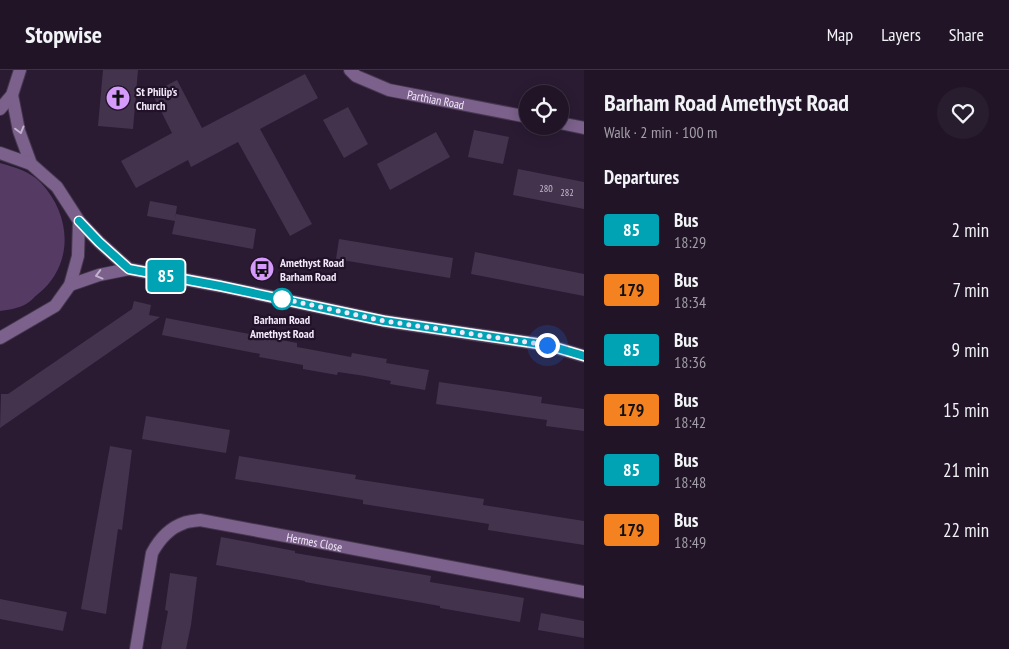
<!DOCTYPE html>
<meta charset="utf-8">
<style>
:root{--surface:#201426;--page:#281d2e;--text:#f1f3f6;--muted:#a29ea7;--line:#3d3343}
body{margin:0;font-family:"PT Sans Narrow",sans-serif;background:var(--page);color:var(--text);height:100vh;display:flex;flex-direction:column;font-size:19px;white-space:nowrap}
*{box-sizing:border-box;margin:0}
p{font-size:16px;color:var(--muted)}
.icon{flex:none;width:28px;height:28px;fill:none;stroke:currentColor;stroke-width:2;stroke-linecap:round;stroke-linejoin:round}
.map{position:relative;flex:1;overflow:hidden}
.sheet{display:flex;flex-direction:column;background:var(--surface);width:425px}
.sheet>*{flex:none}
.badge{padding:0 10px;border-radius:4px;font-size:18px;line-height:32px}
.controls{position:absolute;left:519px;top:15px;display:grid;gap:10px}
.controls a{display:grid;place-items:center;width:50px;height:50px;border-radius:50%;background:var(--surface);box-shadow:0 2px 12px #0003,0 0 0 1px var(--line);font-size:25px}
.you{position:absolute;width:25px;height:25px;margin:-12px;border:4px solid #fff;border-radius:50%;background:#1a73e8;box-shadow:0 0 0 8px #1a73e833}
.map>.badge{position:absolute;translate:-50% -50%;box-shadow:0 0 0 2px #fff}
h2{padding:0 20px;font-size:19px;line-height:45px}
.round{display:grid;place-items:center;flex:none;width:52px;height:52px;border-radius:26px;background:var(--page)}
.summary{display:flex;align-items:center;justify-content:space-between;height:85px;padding:0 20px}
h1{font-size:24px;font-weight:700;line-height:38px}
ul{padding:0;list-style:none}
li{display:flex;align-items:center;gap:15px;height:60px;padding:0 20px}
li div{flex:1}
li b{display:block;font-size:19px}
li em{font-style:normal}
li .badge{min-width:55px;font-weight:700;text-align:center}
header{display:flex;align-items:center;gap:30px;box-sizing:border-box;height:70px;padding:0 25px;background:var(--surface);border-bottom:1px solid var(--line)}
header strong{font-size:24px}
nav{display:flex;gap:28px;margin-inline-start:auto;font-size:18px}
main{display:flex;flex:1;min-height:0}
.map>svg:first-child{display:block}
.green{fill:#553b64}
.building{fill:#43334d}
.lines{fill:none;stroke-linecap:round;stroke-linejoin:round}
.minor-casing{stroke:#46384f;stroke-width:14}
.minor{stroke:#7b618b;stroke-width:12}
.oneway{stroke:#c2b2cd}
.line-casing{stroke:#fff;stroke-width:11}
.line{stroke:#00a3b4;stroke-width:8}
.walk{stroke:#f2e8f9;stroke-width:5;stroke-dasharray:0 9}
.stop-dot{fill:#fff;stroke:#00a3b4;stroke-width:2.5}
.labels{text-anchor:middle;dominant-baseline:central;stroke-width:4.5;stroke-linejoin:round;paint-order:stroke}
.number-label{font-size:10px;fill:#c6bbce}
.poi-label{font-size:12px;font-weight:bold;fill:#f2e8f9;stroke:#211229;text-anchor:start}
.street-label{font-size:12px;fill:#f2e8f9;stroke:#211229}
.stop-label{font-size:12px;font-weight:bold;fill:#f2e8f9;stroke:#211229}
</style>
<header>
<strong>Stopwise</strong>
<nav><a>Map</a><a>Layers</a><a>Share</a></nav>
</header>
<main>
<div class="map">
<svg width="584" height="579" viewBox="0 0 584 579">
<rect width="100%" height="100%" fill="#2a1b33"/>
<path class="green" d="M0,93C14,97 30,101 41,113C72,146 74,195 38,224C34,227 30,232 26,234C19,238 8,240 0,241Z"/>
<path class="building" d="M103,0H138L133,59L98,56Z
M305,4L318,28L260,59L312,154L290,166L238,72L191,97L188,90L136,118L121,91L172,63L152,23L177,10L202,58Z
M348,37L368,74L344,88L323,50Z
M474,60L509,67L503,94L468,87Z
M436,62L450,87L390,120L377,94Z
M518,99L584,112V139L513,125Z
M150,131L177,136L175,149L176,144L256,159L253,179L172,164L175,151L147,146Z
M339,169L453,188L450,208L336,189Z
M475,182L584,204V226L471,204Z
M134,231L151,235L149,245L160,247L0,358L1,324H8L132,239Z
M166,248L297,273V277L351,287L352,283L387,289L386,293L429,300L425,320L390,314L391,311L365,306L338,302L337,305L303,299V295L259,287L260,284L162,265Z
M439,312L542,327L541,333L584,339V361L546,356L547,350L436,334Z
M146,346L230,360L226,383L142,369Z
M110,376L132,380L122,460L118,459L106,544L81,539Z
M239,386L356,405L355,409L484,429L483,435L584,451V475L488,460L489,454L363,434V430L235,409Z
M221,467L295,481V483L431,506L430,512L524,528L520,552L440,538V536L305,512V511L216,495Z
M170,503L197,507L191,555L186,579H161L168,541L165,540Z
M0,529L67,542L63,561L0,549Z
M541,543L584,551V568L538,560Z"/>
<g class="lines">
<defs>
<g id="minor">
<path id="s1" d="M350,0L356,6L389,20L528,47"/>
<path d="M12,25L19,61L31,94"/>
<path d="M0,39L12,25L20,0"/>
<path d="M560,53L584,58"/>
<path d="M0,83L31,94L57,117L79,151L78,186L70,215L55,236L0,268"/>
<path d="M79,151L99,172L129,199"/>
<path d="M70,215L99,205L129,199L220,216L384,251L547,275L584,286"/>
<path id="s2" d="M136,579L152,483C159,470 169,458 184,453C189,451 195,451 200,450L584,522"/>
</g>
</defs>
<use href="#minor" class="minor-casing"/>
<use href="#minor" class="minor"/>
</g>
<defs><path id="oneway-chevron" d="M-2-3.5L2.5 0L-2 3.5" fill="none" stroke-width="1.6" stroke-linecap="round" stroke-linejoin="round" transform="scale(1.25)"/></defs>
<g class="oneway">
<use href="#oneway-chevron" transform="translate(20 60) rotate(75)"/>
<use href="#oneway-chevron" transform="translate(99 205) rotate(165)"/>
</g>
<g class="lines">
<defs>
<path id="line" d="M79,151L99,172L129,199L220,216L384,251L547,275L584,286"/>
</defs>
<use href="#line" class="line-casing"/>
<use href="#line" class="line"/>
<path class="walk" d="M282,229L275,227L384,251L547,275"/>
</g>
<defs>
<symbol id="church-disc" viewBox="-11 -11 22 22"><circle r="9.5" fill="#d69bfa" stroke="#211229"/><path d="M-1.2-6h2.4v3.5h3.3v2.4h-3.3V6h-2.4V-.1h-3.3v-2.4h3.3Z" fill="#111"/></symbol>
<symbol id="bus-disc" viewBox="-11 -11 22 22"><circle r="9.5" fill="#d69bfa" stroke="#211229"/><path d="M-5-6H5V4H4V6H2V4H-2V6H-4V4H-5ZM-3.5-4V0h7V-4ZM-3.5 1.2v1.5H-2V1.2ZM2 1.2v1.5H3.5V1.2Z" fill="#111"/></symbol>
</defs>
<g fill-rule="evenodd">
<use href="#church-disc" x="104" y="14" width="28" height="28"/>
<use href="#bus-disc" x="248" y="185" width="28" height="28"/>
</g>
<circle class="stop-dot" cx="282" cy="229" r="10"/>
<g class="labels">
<g class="number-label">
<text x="546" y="118">280</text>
<text x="567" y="122">282</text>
</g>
<g class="poi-label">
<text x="136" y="21">St Philip's<tspan x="136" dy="14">Church</tspan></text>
<text x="280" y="192">Amethyst Road<tspan x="280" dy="14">Barham Road</tspan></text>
</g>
<g class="street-label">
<text stroke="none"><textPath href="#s1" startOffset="92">Parthian Road</textPath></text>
<text stroke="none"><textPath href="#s2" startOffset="275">Hermes Close</textPath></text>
</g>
<g class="stop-label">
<text x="282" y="249">Barham Road<tspan x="282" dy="14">Amethyst Road</tspan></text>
</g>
</g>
</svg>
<div class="controls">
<a><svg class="icon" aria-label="locate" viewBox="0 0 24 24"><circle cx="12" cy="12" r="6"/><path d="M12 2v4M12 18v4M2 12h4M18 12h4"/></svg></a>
</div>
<div class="you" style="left:547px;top:275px"></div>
<b class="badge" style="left:166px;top:206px;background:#00a3b4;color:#fff">85</b>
</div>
<section class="sheet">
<div class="summary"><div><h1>Barham Road Amethyst Road</h1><p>Walk · 2 min · 100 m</p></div><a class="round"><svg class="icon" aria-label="heart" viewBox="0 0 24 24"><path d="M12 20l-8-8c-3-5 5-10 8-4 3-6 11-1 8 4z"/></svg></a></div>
<h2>Departures</h2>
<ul>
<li><span class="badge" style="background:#00a3b4;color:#fff">85</span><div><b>Bus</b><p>18:29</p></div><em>2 min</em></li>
<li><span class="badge" style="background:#f58220;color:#111">179</span><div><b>Bus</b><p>18:34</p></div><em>7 min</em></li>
<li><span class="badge" style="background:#00a3b4;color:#fff">85</span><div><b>Bus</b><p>18:36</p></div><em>9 min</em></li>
<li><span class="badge" style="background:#f58220;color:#111">179</span><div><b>Bus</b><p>18:42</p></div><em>15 min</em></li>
<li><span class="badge" style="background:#00a3b4;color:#fff">85</span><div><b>Bus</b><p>18:48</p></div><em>21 min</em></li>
<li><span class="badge" style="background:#f58220;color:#111">179</span><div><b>Bus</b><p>18:49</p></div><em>22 min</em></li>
</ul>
</section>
</main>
